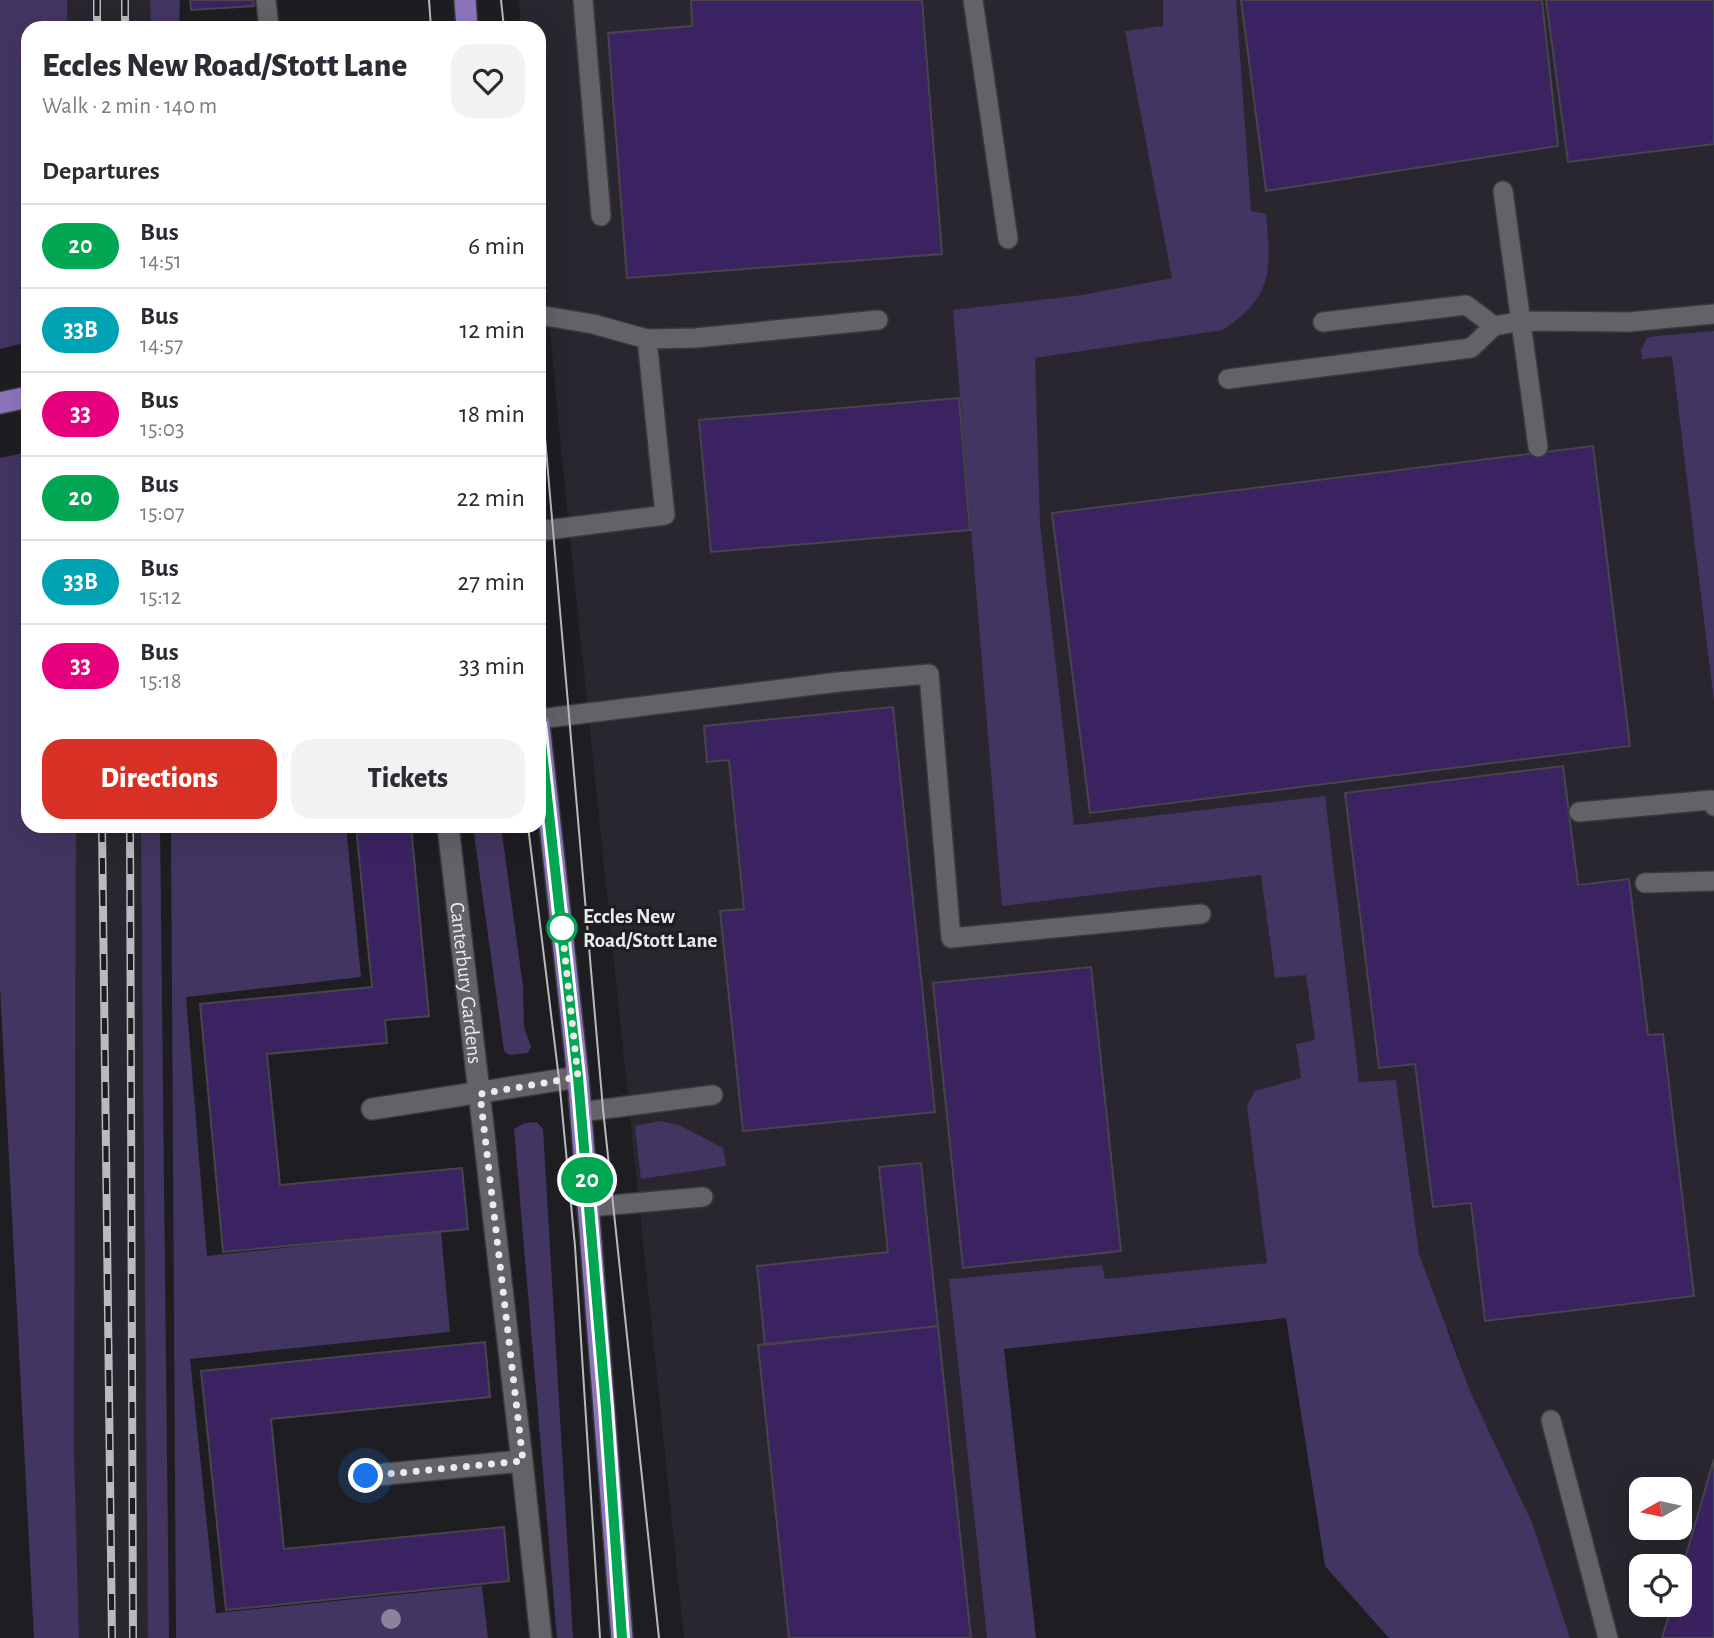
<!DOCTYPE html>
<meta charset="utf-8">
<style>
:root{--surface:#fff;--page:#f2f2f3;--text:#2b2b33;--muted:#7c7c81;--line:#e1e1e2;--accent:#d93025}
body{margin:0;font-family:"Alegreya Sans",sans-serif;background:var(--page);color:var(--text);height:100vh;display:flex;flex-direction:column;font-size:26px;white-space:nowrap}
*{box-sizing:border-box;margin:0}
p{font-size:23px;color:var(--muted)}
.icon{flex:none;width:38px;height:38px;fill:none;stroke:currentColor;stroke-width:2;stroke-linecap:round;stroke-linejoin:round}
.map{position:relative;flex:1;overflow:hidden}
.panel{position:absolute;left:21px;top:21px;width:525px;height:812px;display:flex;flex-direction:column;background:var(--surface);border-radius:21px;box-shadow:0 7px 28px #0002}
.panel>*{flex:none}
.badge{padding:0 14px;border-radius:23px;font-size:24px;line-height:46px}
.needle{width:46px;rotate:261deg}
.buttons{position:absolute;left:1629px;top:1477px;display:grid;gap:14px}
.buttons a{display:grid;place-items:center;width:63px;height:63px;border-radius:14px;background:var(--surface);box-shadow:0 7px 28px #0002;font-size:35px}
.you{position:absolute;width:35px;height:35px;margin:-18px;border:5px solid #fff;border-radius:50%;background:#1a73e8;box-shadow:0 0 0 10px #1a73e833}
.map>.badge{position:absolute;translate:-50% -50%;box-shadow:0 0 0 4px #fff}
h2{padding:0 21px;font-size:26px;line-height:63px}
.round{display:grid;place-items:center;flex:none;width:74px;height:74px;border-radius:21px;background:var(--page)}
.overview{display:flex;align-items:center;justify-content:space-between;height:119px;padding:0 21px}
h1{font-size:33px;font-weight:800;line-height:52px}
.action{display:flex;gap:14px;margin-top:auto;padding:14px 21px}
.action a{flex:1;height:80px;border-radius:21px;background:var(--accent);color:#fff;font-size:28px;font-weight:800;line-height:80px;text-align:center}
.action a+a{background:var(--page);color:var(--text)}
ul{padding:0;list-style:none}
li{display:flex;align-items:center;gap:21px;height:84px;padding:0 21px;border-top:2px solid var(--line)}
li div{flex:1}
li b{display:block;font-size:26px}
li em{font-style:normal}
li .badge{min-width:77px;font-weight:700;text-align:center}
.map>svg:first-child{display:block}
.built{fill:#292630;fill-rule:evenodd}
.green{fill:#433561}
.building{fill:#3b2362;stroke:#46454a;stroke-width:2}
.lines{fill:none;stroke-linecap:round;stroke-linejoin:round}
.service-casing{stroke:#3a393c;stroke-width:22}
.minor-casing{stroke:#3a393c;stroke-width:24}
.primary-casing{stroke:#3a393c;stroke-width:24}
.service{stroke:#636267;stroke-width:19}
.minor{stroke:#636267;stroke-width:21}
.primary{stroke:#8d75be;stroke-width:21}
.tram{stroke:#bab9bc;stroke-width:2}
.rail-casing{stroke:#bab9bc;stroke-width:8}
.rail{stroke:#1e1d22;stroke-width:5;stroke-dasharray:16;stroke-linecap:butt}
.tree{fill:#89839b}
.line-casing{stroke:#fff;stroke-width:16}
.line{stroke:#00a651;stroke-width:10}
.walk{stroke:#eae9ec;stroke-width:7;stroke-dasharray:0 12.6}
.stop-dot{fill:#fff;stroke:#00a651;stroke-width:3.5}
.labels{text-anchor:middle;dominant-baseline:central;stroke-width:6;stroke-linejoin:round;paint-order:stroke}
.stop-label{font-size:21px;font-weight:bold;fill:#eae9ec;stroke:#1e1d22;text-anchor:start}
.street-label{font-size:21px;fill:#eae9ec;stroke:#1e1d22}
</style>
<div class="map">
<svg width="1714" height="1638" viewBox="0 0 1714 1638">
<rect width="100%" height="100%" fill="#1e1d22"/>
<path class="built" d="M67,0H150L151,28H67Z
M519,0H1714V1638H1570L1533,1525L1470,1391L1449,1330L1267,1264L1104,1279L1101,1265L949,1279L987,1638H684L563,469L539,217V28H521ZM1642,1489H1680V1528H1642ZM1642,1566H1680V1605H1642Z
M76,826H160L169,1638H79L74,1449Z"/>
<path class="green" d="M0,0H67V28H28V342L0,349Z
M150,0H180L179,28H151Z
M1163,0H1236L1251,211L1266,214C1271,271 1274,295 1223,330L1035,358L1040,524L1074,825L1325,796L1359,1082L1396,1080L1419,1254L1470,1391L1533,1525L1570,1638H1389L1325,1566L1286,1318L1004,1349L1036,1638H987L949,1279L1102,1265L1105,1279L1267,1263L1247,1106L1255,1091L1301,1078L1296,1044L1315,1040L1306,975L1275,978L1261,875L1002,906L953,310L1082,295L1172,278L1125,31L1163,26Z
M1714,331V702L1672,356L1642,359L1641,350L1647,338L1656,336Z
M28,452V826H76L74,1449L79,1638H34L0,987V458Z
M141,826H160L169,1638H148Z
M221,826H346L361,977L186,997L207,1256L441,1231L450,1332L190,1359L216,1613L482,1586L488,1638H176L171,832Z
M473,826H501L523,986L524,1027L531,1047L528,1053L509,1055L504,1051Z
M660,1121L679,1125L723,1148L726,1166L641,1179L635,1126Z
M537,1122L543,1129L573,1638H557L514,1129L525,1123Z"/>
<path class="building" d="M190,0H253L254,6L191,10Z
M691,0H922L942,254L627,278L608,33L692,26Z
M1241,0H1542L1558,146L1266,191Z
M1546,0H1714V144L1568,162Z
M959,398L970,530L711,552L699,420Z
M1593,446L1630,746L1090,813L1052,513Z
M893,707L935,1112L743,1131L720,911L744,909L729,760L707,762L704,726Z
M1563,766L1578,885L1629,879L1648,1035L1663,1034L1694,1296L1485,1321L1471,1203L1433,1207L1415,1064L1379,1068L1345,793Z
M356,826H411L429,1016L385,1020L387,1043L267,1054L280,1185L462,1168L468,1229L223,1252L200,1004L372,987Z
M1091,967L1121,1251L963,1268L933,983Z
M921,1163L938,1326L765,1345L757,1266L888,1252L879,1167Z
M938,1326L971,1638H789L758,1345Z
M485,1342L490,1397L271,1419L284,1549L504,1527L509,1581L226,1610L201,1371Z
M1714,1459V1638H1662L1672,1605H1680V1576Z"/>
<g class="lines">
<defs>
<path id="service" d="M266,0L269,28
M583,0L601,216
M973,0L1008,239
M1503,191L1538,447
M539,315L593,324L647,339L695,338L878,320
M1494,326L1523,321L1629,322L1714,314
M1228,379L1471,348L1494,326L1466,305L1323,322
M539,531L665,515L647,339
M539,719L839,682L929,674L951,938L1201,914
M1579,812L1711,800L1714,806
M1645,883L1714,881
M581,1112L713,1095
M589,1207L703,1197
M1551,1420L1608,1638"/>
<g id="minor">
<path id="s1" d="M448,826L522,1461L541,1638"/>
<path d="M372,1109L578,1077"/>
<path d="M366,1476L522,1461"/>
</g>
<path id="primary" d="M465,0L467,28
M0,403L28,397
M539,724L578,1077L622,1638"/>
</defs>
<use href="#service" class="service-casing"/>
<use href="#minor" class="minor-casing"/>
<use href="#primary" class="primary-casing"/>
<use href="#service" class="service"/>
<use href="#minor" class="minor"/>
<use href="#primary" class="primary"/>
<path class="tram" d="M429,0L431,28
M501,0L504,28
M539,368L603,1109L659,1638
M528,826L559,1079L575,1246L600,1638"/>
<defs>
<path id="rail" d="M97,0V28
M125,0V28
M102,826L112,1638
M130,826L133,1638"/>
</defs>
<use href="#rail" class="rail-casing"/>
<use href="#rail" class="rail"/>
</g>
<circle class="tree" cx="391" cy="1619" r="10"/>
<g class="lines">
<defs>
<path id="line" d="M539,724L578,1077L606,1408L622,1638"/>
</defs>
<use href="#line" class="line-casing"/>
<use href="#line" class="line"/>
<path class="walk" d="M366,1476L523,1461L480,1094L578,1077L562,928"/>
</g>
<circle class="stop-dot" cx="562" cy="928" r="14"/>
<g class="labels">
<g class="stop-label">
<text x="583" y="916">Eccles New<tspan x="583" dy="24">Road/Stott Lane</tspan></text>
</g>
<g class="street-label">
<text stroke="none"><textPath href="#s1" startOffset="158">Canterbury Gardens</textPath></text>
</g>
</g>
</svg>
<div class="buttons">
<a><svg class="needle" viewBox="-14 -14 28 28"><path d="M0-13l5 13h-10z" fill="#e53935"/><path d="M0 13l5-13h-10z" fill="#7c7c81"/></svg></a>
<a><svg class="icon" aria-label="locate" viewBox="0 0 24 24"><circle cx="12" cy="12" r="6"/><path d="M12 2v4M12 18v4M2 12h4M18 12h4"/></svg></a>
</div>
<div class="you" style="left:366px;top:1476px"></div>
<b class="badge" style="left:587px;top:1180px;background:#00a651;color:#fff">20</b>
<section class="panel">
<div class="overview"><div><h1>Eccles New Road/Stott Lane</h1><p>Walk · 2 min · 140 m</p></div><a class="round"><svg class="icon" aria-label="heart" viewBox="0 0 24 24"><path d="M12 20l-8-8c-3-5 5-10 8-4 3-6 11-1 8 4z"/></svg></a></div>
<h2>Departures</h2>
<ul>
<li><span class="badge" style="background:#00a651;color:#fff">20</span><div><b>Bus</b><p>14:51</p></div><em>6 min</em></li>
<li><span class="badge" style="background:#00a3b4;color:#fff">33B</span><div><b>Bus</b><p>14:57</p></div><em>12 min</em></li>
<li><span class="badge" style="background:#e6007e;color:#fff">33</span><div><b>Bus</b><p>15:03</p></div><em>18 min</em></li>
<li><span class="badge" style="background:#00a651;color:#fff">20</span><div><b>Bus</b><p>15:07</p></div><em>22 min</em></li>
<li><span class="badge" style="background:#00a3b4;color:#fff">33B</span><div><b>Bus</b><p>15:12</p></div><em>27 min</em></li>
<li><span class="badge" style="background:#e6007e;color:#fff">33</span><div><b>Bus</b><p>15:18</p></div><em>33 min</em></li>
</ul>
<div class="action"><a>Directions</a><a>Tickets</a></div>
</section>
</div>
